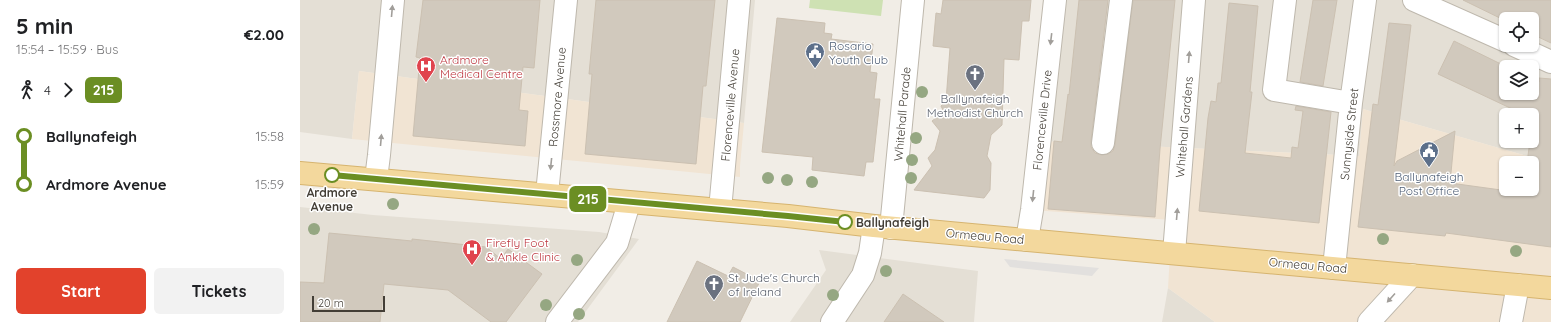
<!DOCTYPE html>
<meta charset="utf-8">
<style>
:root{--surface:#fff;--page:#f2f2f2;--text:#202124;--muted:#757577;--accent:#e2422c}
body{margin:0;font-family:Quicksand,sans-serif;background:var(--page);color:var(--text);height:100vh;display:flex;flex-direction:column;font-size:15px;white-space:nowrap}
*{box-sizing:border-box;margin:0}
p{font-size:13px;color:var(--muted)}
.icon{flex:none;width:22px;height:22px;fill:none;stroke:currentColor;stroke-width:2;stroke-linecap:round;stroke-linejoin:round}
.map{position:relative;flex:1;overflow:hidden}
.drawer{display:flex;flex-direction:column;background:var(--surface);width:300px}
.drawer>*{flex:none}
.badge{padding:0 8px;border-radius:6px;font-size:14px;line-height:26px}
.tools{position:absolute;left:1199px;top:12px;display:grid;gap:8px}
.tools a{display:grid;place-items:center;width:40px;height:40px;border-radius:6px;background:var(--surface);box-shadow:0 1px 3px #0004;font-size:20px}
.scale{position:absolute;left:12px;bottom:10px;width:73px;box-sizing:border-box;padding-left:4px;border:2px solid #433e36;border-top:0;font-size:11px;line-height:14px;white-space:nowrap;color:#433e36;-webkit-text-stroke:3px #fff;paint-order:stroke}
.map>.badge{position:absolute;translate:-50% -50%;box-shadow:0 0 0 2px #fff}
.legs{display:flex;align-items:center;gap:6px;height:44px;padding:0 16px;font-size:13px}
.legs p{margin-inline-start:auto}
.head{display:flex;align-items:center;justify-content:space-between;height:68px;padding:0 16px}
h1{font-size:22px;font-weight:800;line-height:30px}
.cta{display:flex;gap:8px;margin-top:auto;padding:8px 16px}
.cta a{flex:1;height:46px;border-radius:6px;background:var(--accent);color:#fff;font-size:16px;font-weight:800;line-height:46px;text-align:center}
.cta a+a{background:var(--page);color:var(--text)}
ul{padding:0 16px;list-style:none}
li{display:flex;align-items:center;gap:14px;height:48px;font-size:15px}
li i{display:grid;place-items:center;width:6px;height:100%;margin:0 5px;background:currentColor}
li i::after{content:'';width:10px;height:10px;margin:-5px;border:3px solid;border-radius:50%;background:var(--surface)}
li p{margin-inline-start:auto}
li:first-child i{background:linear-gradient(#0000 50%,currentColor 0)}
li:last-child i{background:linear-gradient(currentColor 50%,#0000 0)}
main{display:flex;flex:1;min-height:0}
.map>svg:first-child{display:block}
.residential{fill:#e4dfd5;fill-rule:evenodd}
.commercial{fill:#f1e4d3;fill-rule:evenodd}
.green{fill:#cee1b3}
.parking{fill:#e2e0de}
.building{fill:#d1c9bd;stroke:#cbc0b1}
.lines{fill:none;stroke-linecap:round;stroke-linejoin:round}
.minor-casing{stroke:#beb8ad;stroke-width:24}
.major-casing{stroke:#d6b46f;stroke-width:24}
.minor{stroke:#fff;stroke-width:22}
.major{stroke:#f3d89d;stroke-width:22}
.tree{fill:#95a782}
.oneway{fill:#a19e9a}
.line-1-casing{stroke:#fff;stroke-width:9}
.line-1{stroke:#6b8e23;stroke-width:6}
.stop-1-dot{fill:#fff;stroke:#6b8e23;stroke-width:2}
.labels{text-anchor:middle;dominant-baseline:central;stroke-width:3;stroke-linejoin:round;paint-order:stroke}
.service-label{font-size:12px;fill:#4e5e75;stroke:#fff;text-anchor:start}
.health-label{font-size:12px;fill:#be3a42;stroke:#fff;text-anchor:start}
.street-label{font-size:12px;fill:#433e36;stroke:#fff}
.worship-label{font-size:12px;fill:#5b616d;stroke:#fff}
.stop-label{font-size:12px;font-weight:bold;fill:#433e36;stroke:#fff}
</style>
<main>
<section class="drawer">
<div class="head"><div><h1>5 min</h1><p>15:54 – 15:59 · Bus</p></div><b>€2.00</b></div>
<div class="legs"><svg class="icon" aria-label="walk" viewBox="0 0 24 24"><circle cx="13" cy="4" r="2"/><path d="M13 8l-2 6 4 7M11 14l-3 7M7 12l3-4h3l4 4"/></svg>4<svg class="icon" aria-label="forward" viewBox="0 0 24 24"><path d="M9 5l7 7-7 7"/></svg><b class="badge" style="background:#6b8e23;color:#fff">215</b></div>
<ul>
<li><i style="color:#6b8e23"></i><b>Ballynafeigh</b><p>15:58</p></li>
<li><i style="color:#6b8e23"></i><b>Ardmore Avenue</b><p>15:59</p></li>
</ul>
<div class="cta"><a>Start</a><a>Tickets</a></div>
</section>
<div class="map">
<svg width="1251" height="322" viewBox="0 0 1251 322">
<rect width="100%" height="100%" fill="#f1ede6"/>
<path class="residential" d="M0,0H455L444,123L59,71L52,139L0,132Z
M755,0H1251V163L1063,109L1059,156L739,141ZM1206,19H1232V45H1206ZM1206,67H1232V93H1206ZM1206,115H1232V141H1206Z
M0,207L73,215L299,232L339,239L278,322H0Z
M519,250L678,271L674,322H490L526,270Z
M868,288L915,322H862Z"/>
<path class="commercial" d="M59,71L444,123L440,166V177L52,139Z
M1063,109L1251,163V322H915L868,288L872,220L732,210L739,141L1059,156ZM1206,163H1232V189H1206Z"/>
<path class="green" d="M510,0H583L581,16L509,8Z"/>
<path class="parking" d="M704,259L799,268L792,276L710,267Z"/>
<path class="building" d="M123,0H240L234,68L223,67L219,110L228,111L225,146L113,136L120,58L116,57Z
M296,0H415L406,86H403L396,164L285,154L292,74H289Z
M643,0H731L729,21H722L719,60L704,59L702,125L691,135L687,156L691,163L690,190L684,198L614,190L632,166L628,158L635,150L640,131L632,121L644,112L641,106L646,101L650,48L633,46L636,13L641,14Z
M779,0H808L791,141V147L795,153L802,155L808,154L813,151L815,145L833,0H875L860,149L855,217L748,209L754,141L762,142L768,94L769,95Z
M1013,0H1037L1023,86L1000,82Z
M1163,0H1251V43L1232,34V19H1206V21Z
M929,3L958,6L950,92H952L945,153L991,158L992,147L998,148L1003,111L995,110L996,106L1031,112L1019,223L899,211L908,118L911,101L916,102L918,83H921Z
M477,18L525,23L524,33L532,34L531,39L573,44L570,72L577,73L574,99H580L573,162H566L564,176L512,170L513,157L462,152Z
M1089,23L1111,25L1094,166L1097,161L1155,131L1150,183L1223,193V189H1232V163H1227L1230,141H1232L1233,119L1232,115H1225L1138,74L1154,41L1207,67H1206V93H1232V79L1239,82V78L1251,79V247L1146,233L1145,236L1058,227L1073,104L1078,105Z
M29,233L112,241V239L186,247L201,259L208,249L242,274L206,322H191L148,290L84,284L80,322H0V282L24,283Z
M397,261L428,276L433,267L460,281L440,322H367Z
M603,294L644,322H584Z"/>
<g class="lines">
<defs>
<path id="minor" d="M985,0L974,90L1051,103
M1114,0L1206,41
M1214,45L1251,62
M803,143L821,0
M76,179L79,155L93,0
M247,194L266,0
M420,210L439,0
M591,228L613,0
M727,240L732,210L755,0
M874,253L894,0
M1034,268L1051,103L1065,0
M257,322L317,243L329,203
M532,322L563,275L570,253L574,226
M1069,322L1112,275
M1211,322L1218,285"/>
<path id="major" d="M0,173L488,216L574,226L1251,288"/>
</defs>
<use href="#minor" class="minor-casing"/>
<use href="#major" class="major-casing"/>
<use href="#minor" class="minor"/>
<use href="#major" class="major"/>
</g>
<g class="tree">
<circle cx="622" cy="92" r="6"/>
<circle cx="616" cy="138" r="6"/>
<circle cx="612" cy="160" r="6"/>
<circle cx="468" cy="178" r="6"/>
<circle cx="611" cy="178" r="6"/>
<circle cx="487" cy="180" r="6"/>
<circle cx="512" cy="182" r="6"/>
<circle cx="93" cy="204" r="6"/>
<circle cx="14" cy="229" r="6"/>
<circle cx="1083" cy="239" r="6"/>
<circle cx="1216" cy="251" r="6"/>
<circle cx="277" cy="260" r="6"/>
<circle cx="586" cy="271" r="6"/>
<circle cx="533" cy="295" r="6"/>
<circle cx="246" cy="305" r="6"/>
<circle cx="279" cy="314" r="6"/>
</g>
<defs><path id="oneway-solid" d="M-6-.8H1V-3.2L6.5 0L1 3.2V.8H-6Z"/></defs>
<g class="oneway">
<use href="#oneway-solid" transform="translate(92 11) rotate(-85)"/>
<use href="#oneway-solid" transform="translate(751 39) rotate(97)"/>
<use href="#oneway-solid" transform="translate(889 57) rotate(-85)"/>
<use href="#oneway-solid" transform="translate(81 140) rotate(-85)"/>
<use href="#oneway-solid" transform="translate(251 164) rotate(96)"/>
<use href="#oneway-solid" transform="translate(733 196) rotate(96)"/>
<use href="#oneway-solid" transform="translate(877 214) rotate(-85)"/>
<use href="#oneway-solid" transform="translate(1091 298) rotate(132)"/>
</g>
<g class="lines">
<defs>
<path id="line-1" d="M32,175L488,216L545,222"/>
</defs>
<use href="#line-1" class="line-1-casing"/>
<use href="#line-1" class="line-1"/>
</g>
<defs>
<symbol id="civic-pin" viewBox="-11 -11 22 30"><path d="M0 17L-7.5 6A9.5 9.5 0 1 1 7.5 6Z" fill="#5c6f8a" stroke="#fff"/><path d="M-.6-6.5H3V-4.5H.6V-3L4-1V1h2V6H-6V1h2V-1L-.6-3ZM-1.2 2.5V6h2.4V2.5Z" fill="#fff"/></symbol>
<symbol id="hospital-pin" viewBox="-11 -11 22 30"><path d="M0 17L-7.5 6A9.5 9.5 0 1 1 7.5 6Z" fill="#e0444e" stroke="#fff"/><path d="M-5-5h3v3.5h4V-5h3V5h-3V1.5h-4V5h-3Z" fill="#fff"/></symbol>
<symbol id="church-pin" viewBox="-11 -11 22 30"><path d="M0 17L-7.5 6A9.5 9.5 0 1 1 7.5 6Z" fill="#6b7280" stroke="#fff"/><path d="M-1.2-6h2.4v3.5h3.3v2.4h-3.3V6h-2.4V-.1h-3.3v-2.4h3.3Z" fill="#fff"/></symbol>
</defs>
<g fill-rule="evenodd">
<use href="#civic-pin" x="504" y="41" width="22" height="30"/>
<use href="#hospital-pin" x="115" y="55" width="22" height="30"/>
<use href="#church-pin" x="664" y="63" width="22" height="30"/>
<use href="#civic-pin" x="1118" y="140" width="22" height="30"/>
<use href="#hospital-pin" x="161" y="238" width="22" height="30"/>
<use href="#church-pin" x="403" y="273" width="22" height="30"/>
</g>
<g class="stop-1-dot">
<circle cx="32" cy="175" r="7"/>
<circle cx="545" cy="222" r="7"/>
</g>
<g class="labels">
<g class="service-label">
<text x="529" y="45">Rosario<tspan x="529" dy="14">Youth Club</tspan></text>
<text x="1129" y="176" text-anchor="middle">Ballynafeigh<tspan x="1129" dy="14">Post Office</tspan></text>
</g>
<g class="health-label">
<text x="140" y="59">Ardmore<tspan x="140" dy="14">Medical Centre</tspan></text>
<text x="186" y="242">Firefly Foot<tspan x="186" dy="14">&amp; Ankle Clinic</tspan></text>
</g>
<g class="street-label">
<text transform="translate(257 97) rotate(-85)">Rossmore Avenue</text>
<text transform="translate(430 105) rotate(-85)">Florenceville Avenue</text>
<text transform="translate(602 114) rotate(-85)">Whitehall Parade</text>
<text transform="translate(742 120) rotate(-84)">Florenceville Drive</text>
<text transform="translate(884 127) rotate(-85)">Whitehall Gardens</text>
<text transform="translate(1049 134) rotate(-84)">Sunnyside Street</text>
<text transform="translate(685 236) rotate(5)">Ormeau Road</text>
<text transform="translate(1008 265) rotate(5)">Ormeau Road</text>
</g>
<g class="worship-label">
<text x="675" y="98">Ballynafeigh<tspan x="675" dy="14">Methodist Church</tspan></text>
<text x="428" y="277" text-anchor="start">St Jude's Church<tspan x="428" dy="14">of Ireland</tspan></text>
</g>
<g class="stop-label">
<text x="32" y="192">Ardmore<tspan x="32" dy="14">Avenue</tspan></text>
<text x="556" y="222" text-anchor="start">Ballynafeigh</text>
</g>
</g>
</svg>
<div class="tools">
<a><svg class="icon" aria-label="locate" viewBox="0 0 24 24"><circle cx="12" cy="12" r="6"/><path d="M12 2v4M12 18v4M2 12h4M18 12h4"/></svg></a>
<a><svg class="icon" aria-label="layers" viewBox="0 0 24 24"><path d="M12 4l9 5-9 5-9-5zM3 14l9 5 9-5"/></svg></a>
<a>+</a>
<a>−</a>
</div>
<div class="scale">20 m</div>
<b class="badge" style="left:288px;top:199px;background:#6b8e23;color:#fff">215</b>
</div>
</main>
